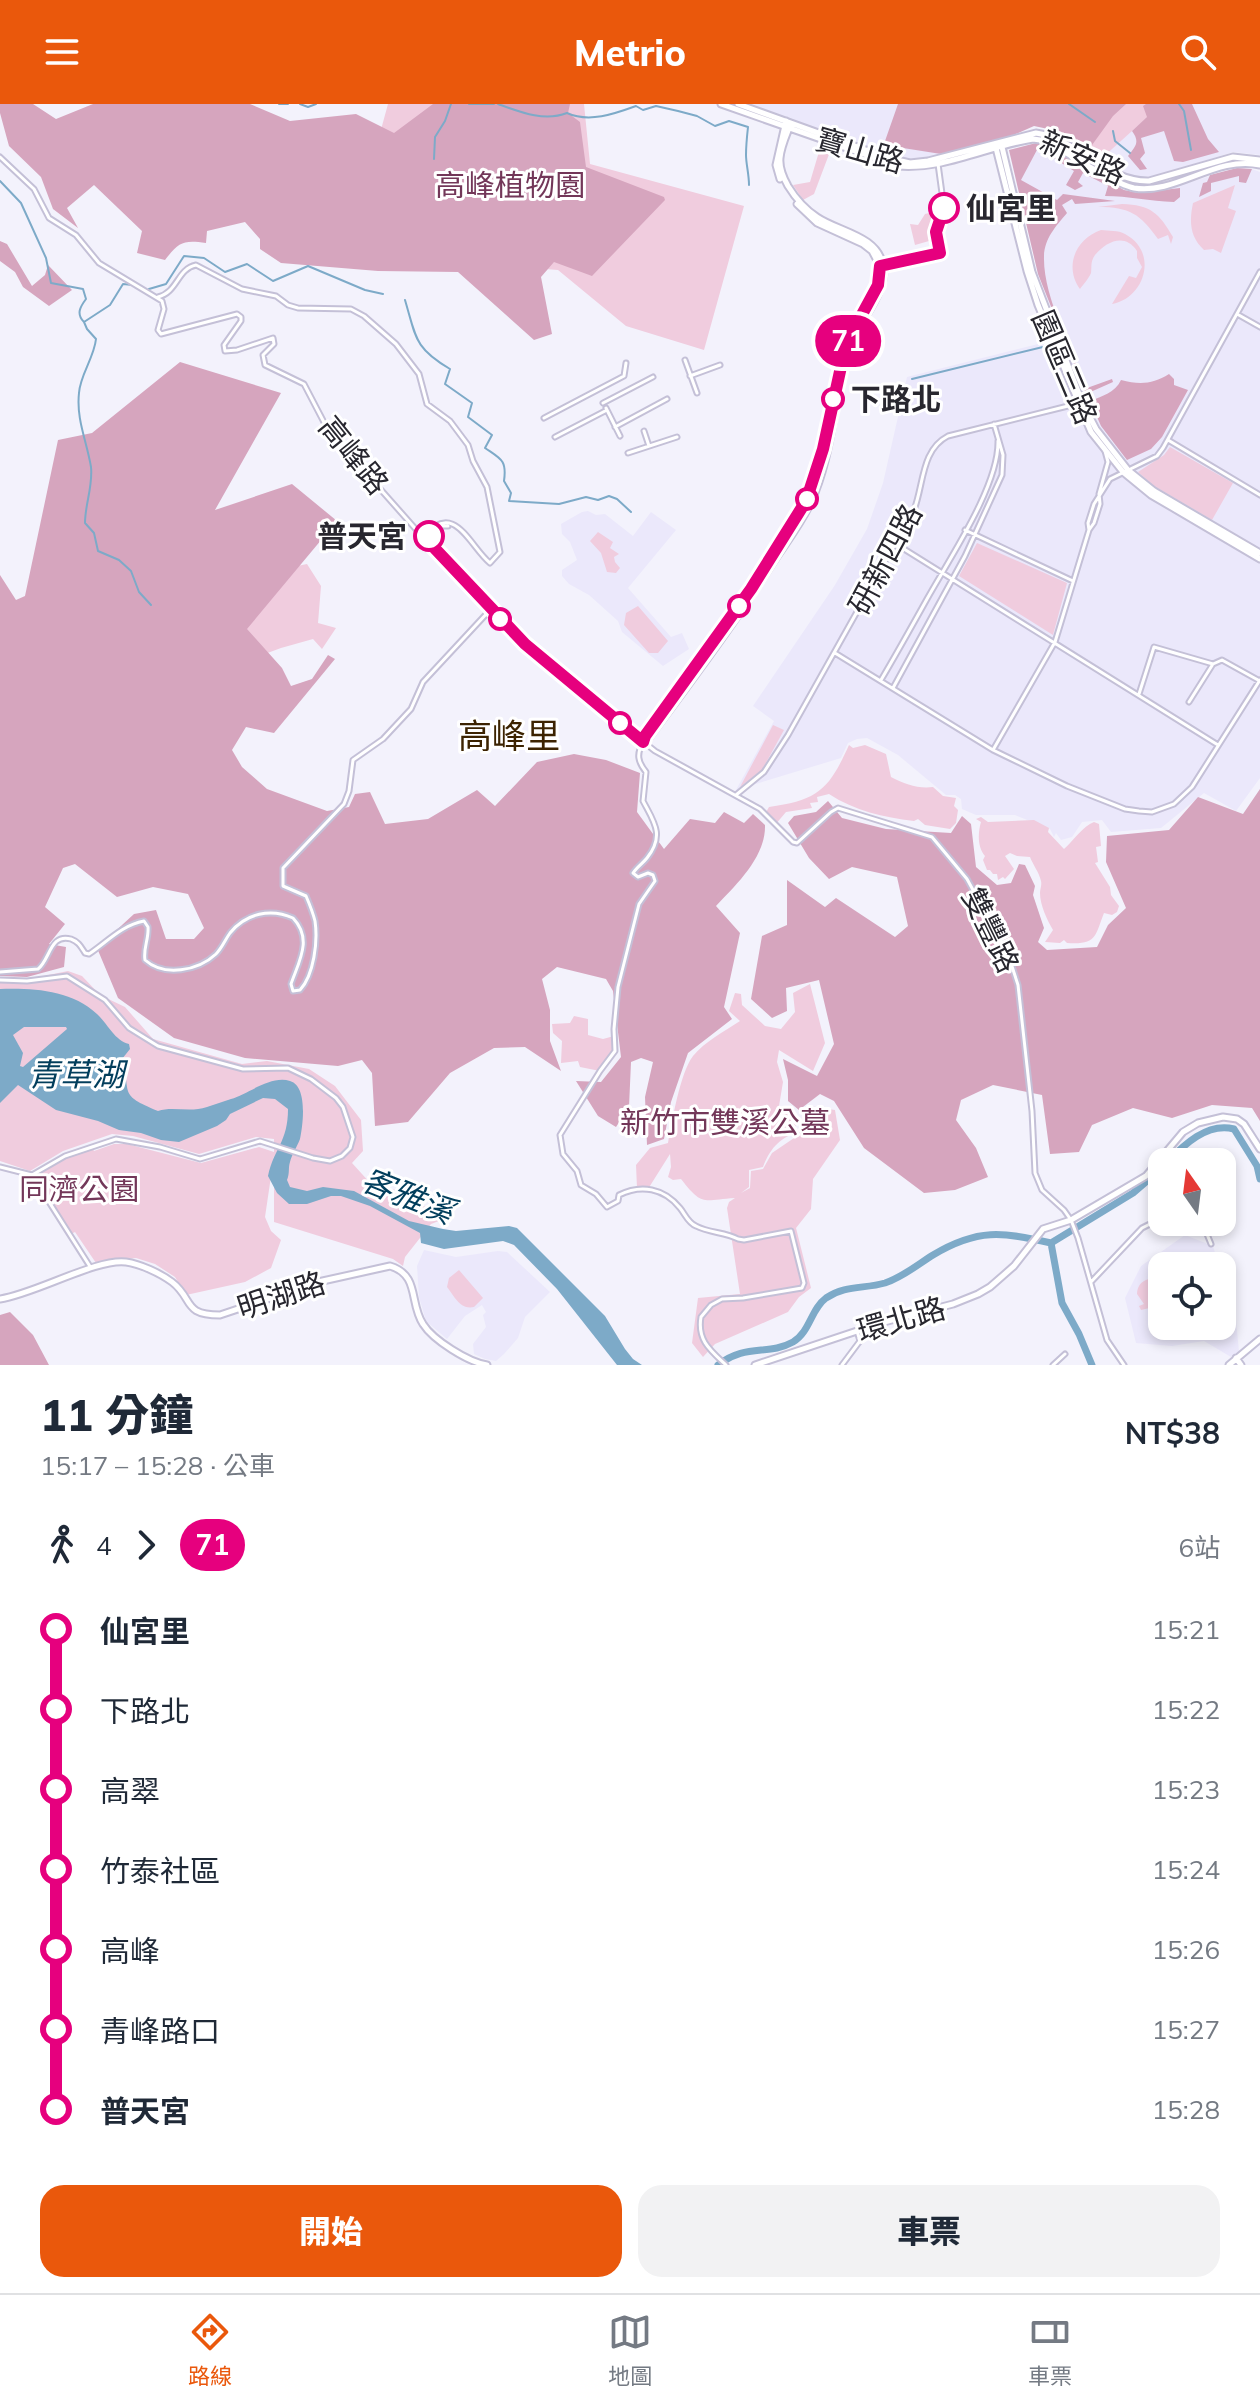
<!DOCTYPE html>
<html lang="zh-TW">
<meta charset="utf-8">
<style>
:root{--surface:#fff;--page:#f2f2f3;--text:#1f2937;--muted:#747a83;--line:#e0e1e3;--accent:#ea580c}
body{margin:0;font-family:Mulish,"Noto Sans TC",sans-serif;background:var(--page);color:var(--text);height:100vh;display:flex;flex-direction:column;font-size:30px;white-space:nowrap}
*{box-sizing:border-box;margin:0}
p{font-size:26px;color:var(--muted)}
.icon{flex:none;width:44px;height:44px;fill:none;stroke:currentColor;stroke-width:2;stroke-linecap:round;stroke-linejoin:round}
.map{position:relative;height:1261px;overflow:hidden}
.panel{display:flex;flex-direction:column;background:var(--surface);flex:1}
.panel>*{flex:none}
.badge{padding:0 16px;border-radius:26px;font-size:28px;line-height:52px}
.needle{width:52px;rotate:346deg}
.fabs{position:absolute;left:1148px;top:1044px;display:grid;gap:16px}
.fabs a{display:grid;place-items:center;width:88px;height:88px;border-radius:16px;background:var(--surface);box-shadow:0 4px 12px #0003;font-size:40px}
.map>.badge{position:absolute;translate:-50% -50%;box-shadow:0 0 0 4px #fff}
.legs{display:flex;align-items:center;gap:12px;height:88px;padding:0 40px;font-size:26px}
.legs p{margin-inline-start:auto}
.headline{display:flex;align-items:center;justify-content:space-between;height:136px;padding:0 40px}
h1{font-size:44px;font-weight:800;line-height:60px}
.action{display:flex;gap:16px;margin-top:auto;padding:16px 40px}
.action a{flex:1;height:92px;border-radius:24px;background:var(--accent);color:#fff;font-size:32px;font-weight:800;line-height:92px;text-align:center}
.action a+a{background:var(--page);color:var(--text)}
ul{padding:0 40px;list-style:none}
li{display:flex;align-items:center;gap:28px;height:80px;font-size:30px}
li i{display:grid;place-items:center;width:12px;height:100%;margin:0 10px;background:currentColor}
li i::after{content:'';width:20px;height:20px;margin:-10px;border:6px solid;border-radius:50%;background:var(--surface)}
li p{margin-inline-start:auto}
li:first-child i{background:linear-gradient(#0000 50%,currentColor 0)}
li:last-child i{background:linear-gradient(currentColor 50%,#0000 0)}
header{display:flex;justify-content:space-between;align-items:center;height:104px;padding:0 40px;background:var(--accent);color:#fff;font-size:36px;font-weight:800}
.menu{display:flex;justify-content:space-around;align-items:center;height:112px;border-top:2px solid var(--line);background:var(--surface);font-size:22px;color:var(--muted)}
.menu a{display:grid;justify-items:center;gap:4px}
.menu .active{color:var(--accent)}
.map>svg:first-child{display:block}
.built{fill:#ebe8fb}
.green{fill:#f0ccde}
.forest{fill:#d6a5be}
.water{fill:#7daac8;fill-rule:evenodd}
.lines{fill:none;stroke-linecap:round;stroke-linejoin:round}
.stream{stroke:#7daac8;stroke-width:2}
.river{stroke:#7daac8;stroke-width:7}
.street-casing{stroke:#c4c0d7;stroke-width:7}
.secondary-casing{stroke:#c4c0d7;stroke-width:9}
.street{stroke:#fff;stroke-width:3}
.secondary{stroke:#fff;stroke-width:5}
.line-1-casing{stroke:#fff;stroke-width:18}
.line-1{stroke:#e6007e;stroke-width:12}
.stop-1-dot{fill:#fff;stroke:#e6007e;stroke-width:4}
.labels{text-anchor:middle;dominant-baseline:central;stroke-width:6;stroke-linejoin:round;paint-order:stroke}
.street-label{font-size:30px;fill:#28272f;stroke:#fff}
.park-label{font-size:30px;fill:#733759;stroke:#fff}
.stop-label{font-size:30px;font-weight:bold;fill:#28272f;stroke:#fff;text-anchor:start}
.water-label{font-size:32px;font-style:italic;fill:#023e5c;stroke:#fff}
.quarter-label{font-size:34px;fill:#3c2301;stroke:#fff}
</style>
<header><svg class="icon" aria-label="menu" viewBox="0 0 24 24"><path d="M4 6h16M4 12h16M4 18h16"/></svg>Metrio<svg class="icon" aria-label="search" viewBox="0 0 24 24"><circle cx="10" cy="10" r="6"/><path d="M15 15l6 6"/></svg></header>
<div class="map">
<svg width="1260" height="1261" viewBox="0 0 1260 1261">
<rect width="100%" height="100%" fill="#f3f2fc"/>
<path class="built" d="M747,0H997L1007,34L925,55H897Z
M1065,0H1260V51L1233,48L1155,72L1137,73L1122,67L1085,43Z
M1036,39L1046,42L1124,86L1139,89L1157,88L1237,64L1252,65L1260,68V674L1236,707L1204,689L1161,724L1111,728L1102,716L1082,718L1072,733L1061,736L1056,729L1054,733L1050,725L1015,711H976L962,705L961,695L955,691H946L898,651L867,634L857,635L848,639L841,654L736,686L774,617L753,602L835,481L867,425L883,379L907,273L1062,234L1038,170L1009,46Z
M588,407L596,411L605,410L633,432L651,408L676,426L628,484L671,533L682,529L689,545L663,562L622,528L618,517L589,491L569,480L562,472V466L577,456L570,438L562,430L561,420L582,408Z
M1185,1131L1213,1142L1219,1162H1162V1222H1222V1173L1236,1217L1239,1247L1231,1253L1204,1237L1172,1242L1136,1239L1125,1194L1141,1162Z
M424,1146L456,1153L498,1147L507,1148L550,1188L525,1213L518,1234L504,1250L496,1257L485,1255L474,1250L473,1240L486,1223L483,1211L486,1208L482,1201L465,1212L447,1235L426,1217L419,1193L417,1162Z"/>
<path class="green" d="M388,0H584L590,60L744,102L704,246L626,222L558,166L347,150Z
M1065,0H1162L1102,54L1085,43Z
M821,41L831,45L814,90L803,96L793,81L810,78Z
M1235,81L1228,104L1236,107L1221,149L1213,145L1204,146C1190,133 1189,118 1193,99Z
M1122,100C1151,101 1159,109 1173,133L1171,140L1168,131L1158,135C1140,110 1130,103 1098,103Z
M941,106L934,128L936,135L915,141L910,120L918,121L925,110Z
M1101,126C1109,127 1118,126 1125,130C1159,148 1145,194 1112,200L1129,172L1136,174L1142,163L1137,154V147C1125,129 1107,137 1095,151C1090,158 1092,163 1091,169C1089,174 1083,181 1080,185C1064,163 1075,135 1101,126Z
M1170,343L1233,379L1212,416L1154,382L1138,368L1164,351Z
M598,428L613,438L610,444L619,450L614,453L615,458L620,464L616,469L607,468L601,449L590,437Z
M977,439L1067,479L1053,531L959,472Z
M307,460L321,482L318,519L336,524L322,545L313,535L281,544L208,571L210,480Z
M638,502L668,537L658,549H649L624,521L626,509Z
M773,621L784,626L762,666L740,683Z
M849,641L853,644L865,641L886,650L891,673C905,680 918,685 933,683L943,692L956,694L954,702L958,706L956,719L950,725L925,721L918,715L914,717C883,713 855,707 829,690L817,693L818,698L810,699L812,704L786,708L775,721L765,710L769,703C819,696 829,685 849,641Z
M981,713L988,718L1034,716L1049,724L1048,728L1064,745C1073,737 1083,722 1094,718L1099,720L1101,742L1096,743L1098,758L1095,759L1110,783L1111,791L1119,802L1117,808L1112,811L1104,809C1095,832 1097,841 1067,839L1064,836L1060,839L1045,838L1053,826C1047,816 1040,801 1040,789C1040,785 1042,781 1041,777C1039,768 1033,761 1030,753L1017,752L1010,749L1005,752L1014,765L1005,775L1003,773L998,776L997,770H993L990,766H987L983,756L985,752C977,743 978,728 981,718L976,715Z
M68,867L82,872L100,891L125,903L153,935L242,960L267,957L309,965L335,982L361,1016L363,1047L352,1059L372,1081L401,1087L444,1115L431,1120L405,1153L403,1162L393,1155L274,1118V1052L265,1113L271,1127L281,1136L271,1164L245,1178L186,1191L175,1173L155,1160L136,1154L96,1159L75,1128L71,1130L32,1071C50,1061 71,1044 92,1043L94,1047L114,1040H127L201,1059L259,1043L274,1048V1035L256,1033L199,1050L133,1032L112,1030L63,1047L30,1067L0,1057V877L24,876Z
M810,880L825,939L813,967L779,946L777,958L783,978L779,1002L795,1011L796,1028C778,1036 770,1045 763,1063L749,1066V1083L741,1089L750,1084L751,1067L763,1065L772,1049L797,1032L803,1012L809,1002L835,1006L840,1036L813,1075L811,1105L796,1124L811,1184L799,1193L788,1208L715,1240L703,1253L692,1239L698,1194L740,1190L727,1104L729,1098L735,1094C702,1096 703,1103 681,1075L673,1076L668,1073L671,1063L670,1050L648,1085L637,1084L636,1061L650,1044L668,1039C672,1018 680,969 693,952C704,938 725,927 740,917L729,907L735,889L741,890L742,901L765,922L781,925L795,908L793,889Z
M574,912L588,915V931L603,935L614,932L615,947L600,967L580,963L578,957L561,959L562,937L553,929L552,920L570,919Z
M459,1166L483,1194L474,1203C460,1206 455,1193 447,1183L449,1174Z
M1162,1172V1201L1141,1206L1139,1202L1144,1200L1137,1190C1138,1175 1149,1175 1162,1172Z"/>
<path class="forest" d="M0,0H33L56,15L93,0H250L290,17L356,10L394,29L433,0H570L568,9L580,18L586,63L664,93L665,96L592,172L554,158L541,173L552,230L534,236L458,168L378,167L281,159L260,145V135L245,118L207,127L206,139C183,136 179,138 165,156L137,149L142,127L94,81L67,104L78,124L53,105L41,73L9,42L0,9Z
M898,0H1126L1113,12L1087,48L1053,26L1034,22L1007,34L941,50L903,44L885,37Z
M1146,0H1192L1208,35L1219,48L1183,58L1174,57L1164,27L1141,34L1145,49L1140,55L1147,65L1140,66L1128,52C1136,42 1140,38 1132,27L1147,13L1143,2Z
M1036,39L1046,42L1124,86L1139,89L1180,84V93L1174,98C1150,97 1128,92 1105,92L1108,82L1083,69L1078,78L1083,82L1075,86L1066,81L1074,67L1038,44L1021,76L1057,96L1063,90L1115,97L1075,100L1072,95L1062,101L1067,109C1056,122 1044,135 1044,153C1043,192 1072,247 1087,284L1112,275L1113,278L1086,290L1038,170L1009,46Z
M1237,64L1252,65L1246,79L1239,78V72L1211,79V87L1199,93L1203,79L1207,78L1210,71Z
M0,137L7,140L32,182L45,171L48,161L72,186L49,202L23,183L15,168L0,157Z
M180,258L281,289L215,406L292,380L337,417L247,525L282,564L291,582L312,575L328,551L335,555L274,629L246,623L232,646L242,663L267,685L327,707L349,703L355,690L370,688L385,720L428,715L477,686L495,702L537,658L574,650L606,656L640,669L637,708L664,745L690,715L715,719L724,708L744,719L753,710L765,721C766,753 736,781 716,802L740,829L724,903L732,915L688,949L671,998L664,1035L647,1041L645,993L653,958L641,954L631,958L629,1003L616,1023L598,1012L576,977L601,978L621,953L613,887L606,875L557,863L542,875L550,906V937L561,967L525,943L494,944L450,969L408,1018L375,1022L372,969L362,956L338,962L245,954L174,934L118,894L97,844L134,810L156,806L166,835H194L204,824L188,790L153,783L117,793L75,760L63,764L45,803L65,820L49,840L66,843L64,863L27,873L0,872V471L16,496L25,492L58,336L92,329Z
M1169,270L1174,275V281L1188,286L1162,333L1151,345L1127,356L1101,322L1090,297C1102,292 1115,289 1121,276C1140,281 1153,280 1169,270Z
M1260,685V1017L1252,1004L1212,1001L1172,1014L1133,1004L1092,1021L1079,1048L1050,1050L1042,991L993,981L961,996L956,1016L976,1044L988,1073L955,1086L924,1089L864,1044L834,997L820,990L799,1006L788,997V976L783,955L817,972L834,940L819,876L786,884L787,907L772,914L751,895L762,832L787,821V776L825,803L836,794L895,833L908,822L897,773L852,763L829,775L809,754L788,719L794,712L816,708L828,697L842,714L886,725L951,729L962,712L971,720L976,763L997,781L1011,779L1019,760L1025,761L1035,782L1033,791L1044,824L1038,838L1047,846L1097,843L1108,821L1126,804L1106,758L1107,732L1169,726L1198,693L1243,710Z
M10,1208L33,1231L49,1261H0V1211Z"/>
<path class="water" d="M0,885C34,884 71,886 97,910C108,920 114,936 129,940L130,945L122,955C132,990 117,990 158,1007C173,1002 190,1009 207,1003C215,1000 223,998 231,995C248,990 271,971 290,977C308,982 303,1021 300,1035C297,1043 292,1050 290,1058C288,1064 290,1069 287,1076L290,1083L307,1087L323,1083L354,1087L409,1117L443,1125L456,1127L509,1122L517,1124L605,1212L625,1245L633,1255L642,1261H617L557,1185L514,1141L503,1137L444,1145L421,1139L420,1129L370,1102L341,1092H331L307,1100H289L277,1089L268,1072C274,1044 288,1038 288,1005L275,995L263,994L230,1010L226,1016L217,1022L179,1038L161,1036L141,1029L119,1026L98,1017L56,1006L18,981L0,999ZM24,923H66L67,925L23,963L20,962L23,949L13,931Z"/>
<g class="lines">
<path class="stream" d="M279,0H288
M300,0L308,3L316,0
M469,0H494
M498,0C520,8 544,18 567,9C589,19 614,10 636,2L643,6L656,2L678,7L697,12L715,22L729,17L748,23C747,32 746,42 746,51C746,60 749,70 749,81
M1069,0L1095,18
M1179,0L1184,7L1191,46
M1113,27L1115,37L1130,49
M434,55L435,33L445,17L451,0
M0,77L21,99L46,154L51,179L83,185L86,195C80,203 76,210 84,218L110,201L123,180L133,181
M149,185L166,180L184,152L204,154L225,168L247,160L273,177L308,162L365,186L383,190
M405,196C416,233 414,244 450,265L445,280L472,299L468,313L492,331L485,344C501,355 507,356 504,377L511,389L509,397L559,400L586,393L598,396L609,392L617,395L631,408
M84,218L87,225L96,235C94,254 80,271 79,289C76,315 87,338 91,363C93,383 85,400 85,419L94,429L98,447L119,456L131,467L139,488L151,501
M912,275L1047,242"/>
<path class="river" d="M1167,1058C1184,1041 1207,1018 1234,1025L1257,1062L1260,1075
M1051,1139L1062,1199L1079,1230L1092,1261
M718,1261C746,1239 768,1252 793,1238C810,1228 811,1205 826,1194C845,1181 864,1185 885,1179C903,1173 917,1161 933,1151C978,1124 1002,1128 1051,1139L1133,1089L1162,1064"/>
<defs>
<path id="street" d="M0,53L34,85L49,114L76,131L99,159L162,197L164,205L158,226L161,230L237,210L241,213V217L224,241L225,247L237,246L273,234L274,240L263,251L265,261L304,280L328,326L428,439L525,540L584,591L655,647L760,705L793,738L797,739L831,708L838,704L932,733L967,775L1008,850L1018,881L1032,1007L1035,1069L1042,1086L1064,1106L1071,1116L1078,1134L1107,1236L1124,1261
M884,162L940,149L936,128L944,104L938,60
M158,193C178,188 177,165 196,161L242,185L276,192L288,201L298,204L351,205L364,212L396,240L419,270L427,300L450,317L468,341L473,357L487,383L500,448L490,459C470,443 454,395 424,433
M1237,210L1260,223
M685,256L697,289
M690,272L720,261
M603,299L653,273
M606,304L620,332
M544,314L624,272L626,259
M615,323L667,295
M644,327L649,342
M555,333L607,306
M1168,336L1260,391
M628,349L677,333
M965,426L1073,477
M1089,426L1088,419L1094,400L1110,375L1157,352L1163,344L1260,168
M424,433L441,422H448
M896,440L1218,641
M835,549L993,646L1067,682L1125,705L1139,707L1152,708L1174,700L1192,683L1260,576
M881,576C897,549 912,522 927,495C949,455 999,382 998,337
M893,584L965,452L1002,371L1003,351L994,320
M1139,590L1154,543L1213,560
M1189,598L1213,560L1222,556L1258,576
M643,639C636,650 638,658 646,668L643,697C654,718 665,731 647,754C643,759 637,763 633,769L638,773L648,769L653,771L655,777L639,800L618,883L614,925L615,947L600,967L560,1031L563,1050L577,1067L581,1081L596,1090L607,1103L618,1097L619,1091C641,1080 664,1084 680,1104C685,1110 688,1119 696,1122C709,1129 725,1128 738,1135L744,1136L791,1127L804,1179L802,1184L743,1194L722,1195L711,1201L701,1213C697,1236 710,1246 726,1261
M993,646L1055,538L1089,426L1094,419L1100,400L1099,390L1108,358L1105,347
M736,691L764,668L788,631L914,406C924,380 921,346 948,332L1080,299
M0,868L38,865C50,856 50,829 71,835C79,838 81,843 85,849L89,850C107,838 122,821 144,817L148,823C149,835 143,844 145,856C164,873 198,867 216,850C222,844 225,836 230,829C246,809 271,804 293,814C313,835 299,857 291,880L293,887L300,886C314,871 318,837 315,817C313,809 309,799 306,792L283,782V764L344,700L349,687L353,656L383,635L411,605L423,578L490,506
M0,876L27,877L67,872L105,896L129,924L158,942L243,965L288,964L311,975L336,994L343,1003L353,1033L350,1044L342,1052L330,1057L313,1054L260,1037L200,1055L160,1043L116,1035L65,1052L32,1071
M0,1063L32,1071L91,1164
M1202,1118L1211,1140
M1091,1178L1142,1124L1162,1114
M842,1261L860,1237L857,1227
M1053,1261L1065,1250"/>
<path id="secondary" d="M721,0L898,62C945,66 988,42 1033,35L1047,37C1067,49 1114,80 1134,84C1176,91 1216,51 1260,61
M738,0L888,54L910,59L928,57L1036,29C1077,35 1106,78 1149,77L1233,53L1260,56
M1002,43L1032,168L1082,298L1096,325L1128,366L1154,387L1260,449
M996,44L1027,167L1038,201L1091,328L1123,368L1151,391L1260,455
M780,75L776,61L786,17
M644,637L751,485L806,397L823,345L844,249L853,227L878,181L880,162L872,147L863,140L817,119L797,100
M643,638L649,634C691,577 734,520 772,460C785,440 801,420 811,398C834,348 833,290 852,239C860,216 889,186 883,161C877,131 839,128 817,113C805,105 796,95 788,82C783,73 779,64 780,54C781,42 787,30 791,19
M0,1195C35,1190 97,1154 126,1158C140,1160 160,1169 172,1178C194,1195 182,1211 220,1211L318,1178L390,1162C420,1171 409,1199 423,1220C433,1236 468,1258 487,1261
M1236,1254L1241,1261
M755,1261L884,1218L953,1200L978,1190L990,1183L1014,1162L1043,1125L1071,1116L1146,1072L1183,1028L1198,1019L1223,1013L1237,1015L1244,1020L1260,1045
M1229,1261L1260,1235"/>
</defs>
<use href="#street" class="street-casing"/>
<use href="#secondary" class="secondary-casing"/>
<use href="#street" class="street"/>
<use href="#secondary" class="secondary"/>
</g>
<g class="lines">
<defs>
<path id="line-1" d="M429,432L424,433L525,540L643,638L645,632L751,485L806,397L823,345L844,249L853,227L878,181L880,162L940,149L936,128L944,104"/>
</defs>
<use href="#line-1" class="line-1-casing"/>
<use href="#line-1" class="line-1"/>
</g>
<g class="stop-1-dot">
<circle cx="944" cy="104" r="14"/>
<circle cx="833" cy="295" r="10"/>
<circle cx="807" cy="395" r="10"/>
<circle cx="429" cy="432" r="14"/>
<circle cx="739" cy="502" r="10"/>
<circle cx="500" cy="515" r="10"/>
<circle cx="620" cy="619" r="10"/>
</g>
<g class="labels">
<g class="street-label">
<text transform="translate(860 46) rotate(16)">寶山路</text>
<text transform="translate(1083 53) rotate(24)">新安路</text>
<text transform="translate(1065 263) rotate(67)">園區三路</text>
<text transform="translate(354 351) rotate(51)">高峰路</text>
<text transform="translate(885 455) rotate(-62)">研新四路</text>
<text transform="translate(991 826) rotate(64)">雙豐路</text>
<text transform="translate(281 1191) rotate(-18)">明湖路</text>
<text transform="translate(901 1215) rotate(-16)">環北路</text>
</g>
<g class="park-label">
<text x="510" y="81">高峰植物園</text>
<text x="725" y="1018">新竹市雙溪公墓</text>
<text x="79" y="1085">同濟公園</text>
</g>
<g class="stop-label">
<text x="966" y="104">仙宮里</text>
<text x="851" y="295">下路北</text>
<text x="407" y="432" text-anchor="end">普天宮</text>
</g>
<g class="water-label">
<text x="76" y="970">青草湖</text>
<text transform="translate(408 1091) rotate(22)">客雅溪</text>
</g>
<g class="quarter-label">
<text x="509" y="631">高峰里</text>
</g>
</g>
</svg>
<div class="fabs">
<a><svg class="needle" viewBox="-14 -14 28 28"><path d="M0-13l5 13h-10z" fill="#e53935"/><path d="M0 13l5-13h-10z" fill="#747a83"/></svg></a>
<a><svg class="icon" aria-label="locate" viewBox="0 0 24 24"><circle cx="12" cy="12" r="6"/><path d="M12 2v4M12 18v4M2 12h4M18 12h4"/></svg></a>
</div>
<b class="badge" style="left:848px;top:237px;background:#e6007e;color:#fff">71</b>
</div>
<section class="panel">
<div class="headline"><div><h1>11 分鐘</h1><p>15:17 – 15:28 · 公車</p></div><b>NT$38</b></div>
<div class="legs"><svg class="icon" aria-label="walk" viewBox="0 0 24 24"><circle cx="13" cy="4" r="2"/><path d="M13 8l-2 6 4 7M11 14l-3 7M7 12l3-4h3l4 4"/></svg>4<svg class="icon" aria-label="forward" viewBox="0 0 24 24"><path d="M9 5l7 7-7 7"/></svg><b class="badge" style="background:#e6007e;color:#fff">71</b><p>6站</p></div>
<ul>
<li><i style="color:#e6007e"></i><b>仙宮里</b><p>15:21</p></li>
<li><i style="color:#e6007e"></i><span>下路北</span><p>15:22</p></li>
<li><i style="color:#e6007e"></i><span>高翠</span><p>15:23</p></li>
<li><i style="color:#e6007e"></i><span>竹泰社區</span><p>15:24</p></li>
<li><i style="color:#e6007e"></i><span>高峰</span><p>15:26</p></li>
<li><i style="color:#e6007e"></i><span>青峰路口</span><p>15:27</p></li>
<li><i style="color:#e6007e"></i><b>普天宮</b><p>15:28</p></li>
</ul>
<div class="action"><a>開始</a><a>車票</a></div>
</section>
<nav class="menu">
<a class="active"><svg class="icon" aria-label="directions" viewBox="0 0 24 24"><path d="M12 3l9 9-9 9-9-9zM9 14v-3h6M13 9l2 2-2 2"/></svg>路線</a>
<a><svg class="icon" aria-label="map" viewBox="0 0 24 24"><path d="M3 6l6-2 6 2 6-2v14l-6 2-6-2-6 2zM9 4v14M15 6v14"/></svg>地圖</a>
<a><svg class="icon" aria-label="tickets" viewBox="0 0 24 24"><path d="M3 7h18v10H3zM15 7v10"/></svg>車票</a>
</nav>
